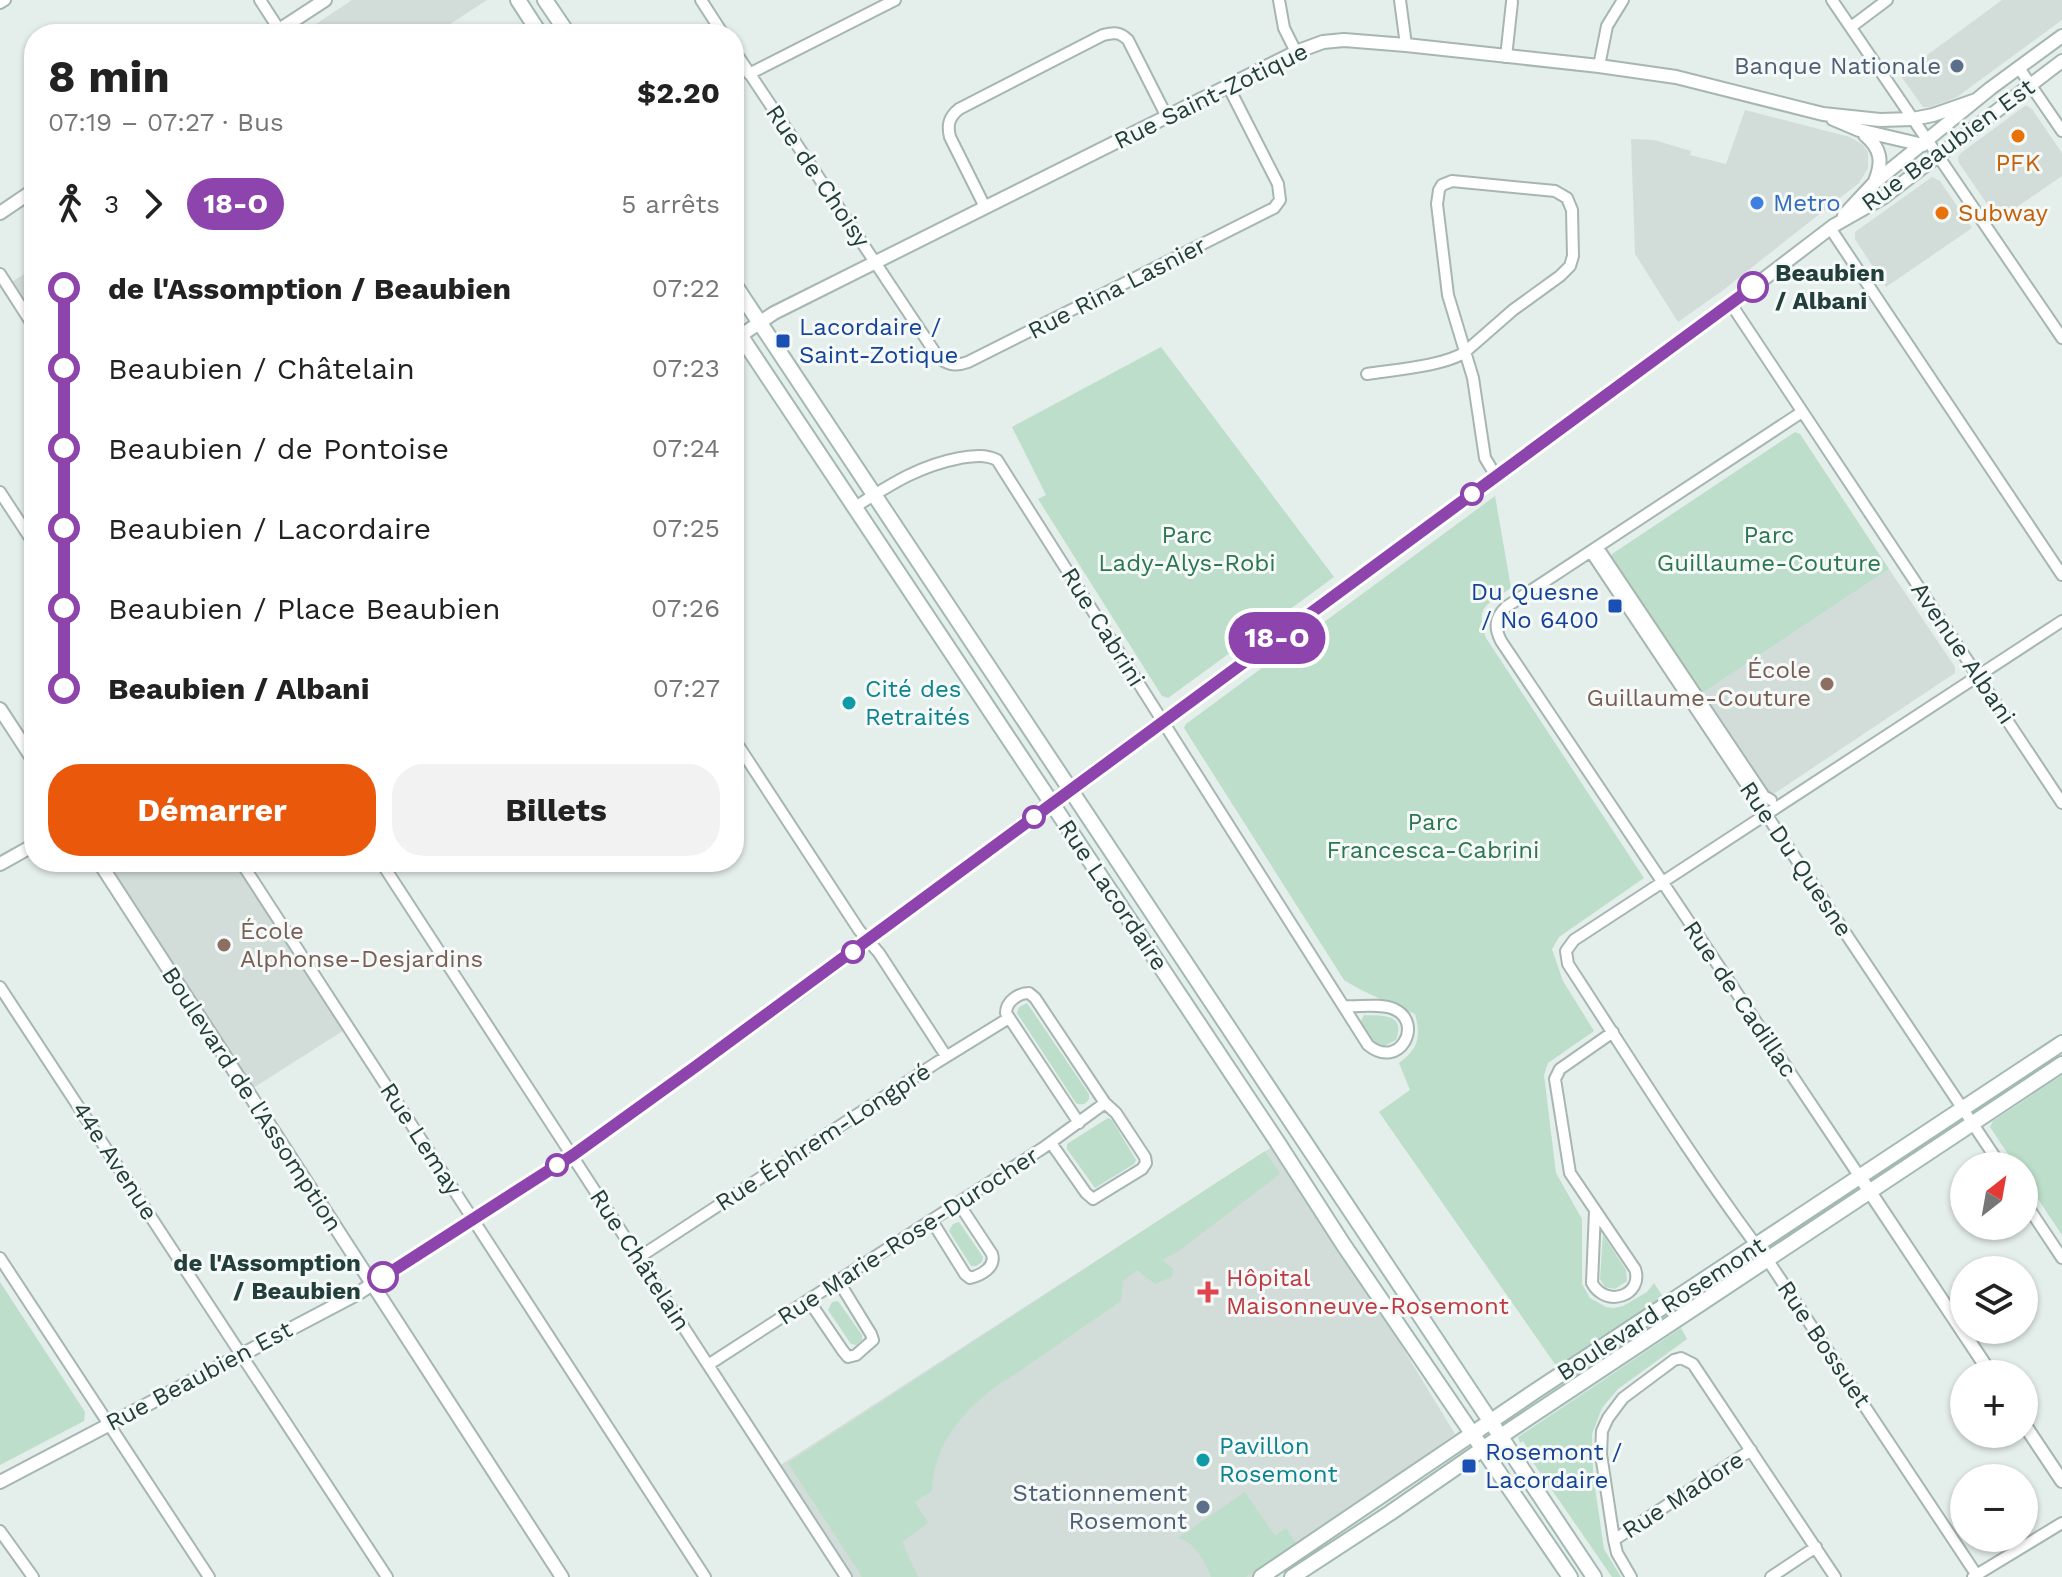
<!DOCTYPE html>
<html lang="fr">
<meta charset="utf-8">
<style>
:root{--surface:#fff;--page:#f2f2f2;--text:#222;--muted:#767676;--accent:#ea580c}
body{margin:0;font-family:"Work Sans",sans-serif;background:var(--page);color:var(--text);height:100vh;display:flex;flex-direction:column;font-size:30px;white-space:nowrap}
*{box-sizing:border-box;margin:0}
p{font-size:26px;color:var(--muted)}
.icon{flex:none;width:44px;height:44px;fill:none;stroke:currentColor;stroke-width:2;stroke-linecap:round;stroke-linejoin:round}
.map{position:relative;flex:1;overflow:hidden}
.side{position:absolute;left:24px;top:24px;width:720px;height:848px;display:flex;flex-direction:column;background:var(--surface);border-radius:32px;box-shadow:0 2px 6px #0004}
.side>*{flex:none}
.badge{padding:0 16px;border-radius:26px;font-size:28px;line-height:52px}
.needle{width:52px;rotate:31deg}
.buttons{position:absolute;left:1950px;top:1152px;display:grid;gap:16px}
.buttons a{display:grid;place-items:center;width:88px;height:88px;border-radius:50%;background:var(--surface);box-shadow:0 2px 6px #0004;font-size:40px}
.map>.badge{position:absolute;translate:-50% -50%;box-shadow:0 0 0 4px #fff}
.legs{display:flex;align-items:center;gap:12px;height:88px;padding:0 24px;font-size:26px}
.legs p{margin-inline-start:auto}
.headline{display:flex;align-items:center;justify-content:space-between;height:136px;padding:0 24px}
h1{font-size:44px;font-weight:700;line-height:60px}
.cta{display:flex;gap:16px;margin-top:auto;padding:16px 24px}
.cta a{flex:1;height:92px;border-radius:32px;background:var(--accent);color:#fff;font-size:32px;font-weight:700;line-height:92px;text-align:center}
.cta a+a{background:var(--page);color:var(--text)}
ul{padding:0 24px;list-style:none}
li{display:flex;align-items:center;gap:28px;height:80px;font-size:30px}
li i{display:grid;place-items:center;width:12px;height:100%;margin:0 10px;background:currentColor}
li i::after{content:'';width:20px;height:20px;margin:-10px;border:6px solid;border-radius:50%;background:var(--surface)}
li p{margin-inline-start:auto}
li:first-child i{background:linear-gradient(#0000 50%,currentColor 0)}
li:last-child i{background:linear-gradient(currentColor 50%,#0000 0)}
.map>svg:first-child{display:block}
.built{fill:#d2ddd9}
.green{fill:#bddeca}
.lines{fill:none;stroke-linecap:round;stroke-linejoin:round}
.minor-casing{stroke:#a6b6b2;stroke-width:14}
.tertiary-casing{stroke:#a6b6b2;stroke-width:16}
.secondary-casing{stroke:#a2b9b4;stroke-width:18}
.minor{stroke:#fff;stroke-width:10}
.tertiary{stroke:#fff;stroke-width:12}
.secondary{stroke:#fff;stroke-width:14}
.line-1-casing{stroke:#fff;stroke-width:18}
.line-1{stroke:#8e44ad;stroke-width:12}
.service-dot{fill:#5c6f8a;stroke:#f5faf8;stroke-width:3}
.food-dot{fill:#e8710a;stroke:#f5faf8;stroke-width:3}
.shop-dot{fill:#3f7fe0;stroke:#f5faf8;stroke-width:3}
.stop-1-dot{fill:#fff;stroke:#8e44ad;stroke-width:4}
.transit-dot{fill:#1a4fb4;stroke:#f5faf8;stroke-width:3}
.education-dot{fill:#8d6e63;stroke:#f5faf8;stroke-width:3}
.culture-dot{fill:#0f9aa8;stroke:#f5faf8;stroke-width:3}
.health-dot{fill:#e0444e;stroke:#f5faf8;stroke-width:3}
.labels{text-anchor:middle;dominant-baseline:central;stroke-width:6;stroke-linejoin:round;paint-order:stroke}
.service-label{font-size:24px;fill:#4e5e75;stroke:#f5faf8;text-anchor:end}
.street-label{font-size:24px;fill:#233f3b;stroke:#f5faf8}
.food-label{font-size:24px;fill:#c56008;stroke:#f5faf8}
.shop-label{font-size:24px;fill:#366cbe;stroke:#f5faf8;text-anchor:start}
.stop-label{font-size:24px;font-weight:bold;fill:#233f3b;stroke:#f5faf8;text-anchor:start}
.transit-label{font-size:24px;fill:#164399;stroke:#f5faf8;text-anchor:start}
.park-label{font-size:24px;fill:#2d7652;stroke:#f5faf8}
.education-label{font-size:24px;fill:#785e54;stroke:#f5faf8;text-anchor:end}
.culture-label{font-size:24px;fill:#0d838f;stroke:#f5faf8;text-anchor:start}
.health-label{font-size:24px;fill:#be3a42;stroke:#f5faf8;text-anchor:start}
</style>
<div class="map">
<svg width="2062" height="1577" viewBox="0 0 2062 1577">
<rect width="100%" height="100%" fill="#e4eeea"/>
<path class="built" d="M352,0H487L435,34H301Z
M2002,0H2062V20L1957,97L1931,107H1923L1900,75Z
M2026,105L2032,109L2062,153V176L1998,220L1959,163L1958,157L1961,153Z
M1745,110L1850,137L1863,145L1868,152V168L1859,183L1722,291L1678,322L1635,254L1631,139L1654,140L1691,151L1690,155L1726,164Z
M1932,177L1940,181L1972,228L1886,287L1855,239V232Z
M34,268V327L7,285Z
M1889,569L1955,667V673L1775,793H1769L1701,694Z
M99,862H241L349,1027L247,1092Z
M1278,1143L1455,1434L1254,1577H846L776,1468Z"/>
<path class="green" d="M1161,347L1334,577L1168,698L1162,696L1038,499L1046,495L1012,427Z
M1795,432L1800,434L1889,569L1701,694L1612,559V554Z
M1495,496L1511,588C1486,605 1475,606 1486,638L1644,878L1559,937L1552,949L1563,981L1594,1031L1548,1063L1544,1075L1556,1173L1582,1219V1284L1590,1298L1606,1307L1614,1308L1623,1306L1647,1292L1654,1283L1663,1297L1557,1367L1379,1112L1410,1090L1399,1063C1419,1049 1421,1036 1415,1014C1391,1003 1366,994 1344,980L1184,728L1186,724Z
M1027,1003L1089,1094V1099C1086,1104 1082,1106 1076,1103L1017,1013L1019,1007Z
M1364,1015C1382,1016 1406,1013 1396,1040L1384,1046L1375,1043L1372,1039L1361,1021Z
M2062,1075V1235L2024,1178V1166H2016L1990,1127L1993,1121Z
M1108,1118L1112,1120L1136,1160L1134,1164L1095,1188L1067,1149V1144Z
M1265,1151L1280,1174L1176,1253L1162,1260L1173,1269L1172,1277L1155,1284L1137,1270L1123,1281L1121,1301L1005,1381H1003C964,1411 935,1439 932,1491L915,1502L928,1523L902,1542L918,1577H862L788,1463Z
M959,1222L983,1257L982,1262L976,1266H971L949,1231L953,1224Z
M1603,1235L1626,1270L1627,1281L1615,1289L1605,1287L1600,1279Z
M0,1282L85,1412L84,1421L0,1465Z
M838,1301L862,1335V1340L856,1345L851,1344L828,1310L832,1302Z
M1681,1328L1687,1339L1618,1389L1602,1408L1592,1434L1593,1474L1604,1549L1621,1577H1612L1523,1448L1526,1445L1523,1441L1520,1443L1518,1437Z
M1245,1492L1275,1536L1286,1528L1296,1543L1246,1577H1211C1206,1563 1194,1541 1178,1538Z"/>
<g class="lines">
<defs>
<path id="minor" d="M260,0L282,34
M701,0L723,34
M1279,0L1284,28L1296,52
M1400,0L1406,45
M1832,0L2062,338
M0,3L5,0
M1851,27L1887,0
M734,50L936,354C946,365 954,367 968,362L1274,208L1280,200L1278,184L1228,86
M1506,57L1512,2
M1599,66L1607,26L1623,0
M2019,68L2062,131
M749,74L895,0
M985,207L950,137C947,125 949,117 959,109L1103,35C1114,32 1120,32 1128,40L1167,117
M1830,228L2062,575
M0,274L34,327
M1731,304L2062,803
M1367,374C1392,370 1445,366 1465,352L1513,310L1560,276L1570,266L1573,256L1572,210L1567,198L1555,191L1452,181L1442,185L1439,190L1437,204L1448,295L1473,378L1485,458L1496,476
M1802,412L1506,607C1495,618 1494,627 1501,641L1860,1177
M0,492L34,544
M855,507C890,485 918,466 960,458C973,456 985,454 997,460L1368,1045C1399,1071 1425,1023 1394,1009C1381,1003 1359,1007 1344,1006
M1598,548L1764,796L1771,800
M1591,552L2001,1166
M734,739L859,930L879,953L946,1056
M241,862L705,1577
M381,862L846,1577
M0,987L387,1577
M1051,1143L1086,1193L1093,1199L1142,1169L1146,1163L1145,1157L1116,1113L1105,1103L1035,998L1029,993C1019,993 1006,1001 1006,1013L1079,1123
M2024,1201L2062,1258
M1595,1211L1592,1283C1606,1309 1644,1295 1635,1269L1570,1173L1555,1079L1560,1069L1613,1032
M932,1221L965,1274L970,1278C982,1275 996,1267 992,1254L959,1204
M0,1258L209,1577
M638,1258L936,1063L1009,1018
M809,1301L843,1351L848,1357L856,1355L873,1340L871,1334L839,1282
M708,1365L1043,1148L1105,1103
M0,1531L33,1577
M1614,1540L1751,1450
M1631,1577L1617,1553L1614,1540L1601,1454L1602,1431L1608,1418L1623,1398L1674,1360L1681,1358L1693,1364L1835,1577
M1771,1577L1816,1547
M1973,1577L2062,1523
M1978,1577L1771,1265C1698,1169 1634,1065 1568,964L1566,951L1574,940L2062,621"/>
<path id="tertiary" d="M273,34L325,0
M1833,119L1859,130L1923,145
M1865,135C1881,148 1883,162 1875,181
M0,213L34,190
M1844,215L1874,183L1927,140L1991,88L2062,36
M734,340L774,313L1296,52L1323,42L1344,40L1406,45L1599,66L1676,77L1823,114L1880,120L1913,119L1933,115L1976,100
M0,709L34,761
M99,862L562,1577
M0,864L34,845
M1860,1177L1991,1374
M2024,1424L2062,1481
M0,1482L357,1294L573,1155L796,994L1039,812L1731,304L1833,226L1884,197L2062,61"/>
<path id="secondary" d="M518,0L540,34
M545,0L568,34
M734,284L1594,1577
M734,326L1278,1143L1343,1244L1570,1577
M1261,1577L1534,1392L2062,1043
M1292,1577L1390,1513L1510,1430L2062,1064"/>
</defs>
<use href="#minor" class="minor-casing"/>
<use href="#tertiary" class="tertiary-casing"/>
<use href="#secondary" class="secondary-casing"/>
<use href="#minor" class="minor"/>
<use href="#tertiary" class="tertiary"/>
<use href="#secondary" class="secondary"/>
</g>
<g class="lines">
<defs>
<path id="line-1" d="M383,1277L573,1155L695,1067L1753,287"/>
</defs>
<use href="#line-1" class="line-1-casing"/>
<use href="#line-1" class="line-1"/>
</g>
<g class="service-dot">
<circle cx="1957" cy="66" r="8"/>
<circle cx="1203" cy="1507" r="8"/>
</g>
<g class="food-dot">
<circle cx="2018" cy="136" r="8"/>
<circle cx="1942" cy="213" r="8"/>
</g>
<circle class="shop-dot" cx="1757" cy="203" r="8"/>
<g class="stop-1-dot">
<circle cx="1753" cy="287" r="14"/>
<circle cx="1472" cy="494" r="10"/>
<circle cx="1034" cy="817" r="10"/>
<circle cx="853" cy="952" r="10"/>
<circle cx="557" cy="1165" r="10"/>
<circle cx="383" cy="1277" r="14"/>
</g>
<g class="transit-dot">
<rect x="775" y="333" width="16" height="16" rx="4"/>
<rect x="1607" y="598" width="16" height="16" rx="4"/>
<rect x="1461" y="1458" width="16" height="16" rx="4"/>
</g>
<g class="education-dot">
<circle cx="1827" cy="684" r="8"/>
<circle cx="224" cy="945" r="8"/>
</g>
<g class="culture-dot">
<circle cx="849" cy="703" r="8"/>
<circle cx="1203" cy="1460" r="8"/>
</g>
<path class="health-dot" d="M1204 1280h8v8h8v8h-8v8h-8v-8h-8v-8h8z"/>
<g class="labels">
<g class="service-label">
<text x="1941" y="66">Banque Nationale</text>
<text x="1187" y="1493">Stationnement<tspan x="1187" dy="28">Rosemont</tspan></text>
</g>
<g class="street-label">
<text transform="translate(1211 96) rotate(-26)">Rue Saint-Zotique</text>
<text transform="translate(1948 145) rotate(-36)">Rue Beaubien Est</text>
<text transform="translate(818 176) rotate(56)">Rue de Choisy</text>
<text transform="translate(1117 288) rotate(-27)">Rue Rina Lasnier</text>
<text transform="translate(1103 627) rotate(58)">Rue Cabrini</text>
<text transform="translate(1963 653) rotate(56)">Avenue Albani</text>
<text transform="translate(1796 859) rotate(56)">Rue Du Quesne</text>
<text transform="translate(1113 895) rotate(56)">Rue Lacordaire</text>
<text transform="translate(1740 999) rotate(56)">Rue de Cadillac</text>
<text transform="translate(252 1099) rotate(57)">Boulevard de l'Assomption</text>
<text transform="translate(823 1137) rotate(-33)">Rue Éphrem-Longpré</text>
<text transform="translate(421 1139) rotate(57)">Rue Lemay</text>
<text transform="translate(115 1161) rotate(57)">44e Avenue</text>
<text transform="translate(908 1236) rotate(-33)">Rue Marie-Rose-Durocher</text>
<text transform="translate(640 1260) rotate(57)">Rue Châtelain</text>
<text transform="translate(1661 1309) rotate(-33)">Boulevard Rosemont</text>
<text transform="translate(1824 1344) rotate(56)">Rue Bossuet</text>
<text transform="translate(199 1376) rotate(-28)">Rue Beaubien Est</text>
<text transform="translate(1683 1495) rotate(-33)">Rue Madore</text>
</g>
<g class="food-label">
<text x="2018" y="163">PFK</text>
<text x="1958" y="213" text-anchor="start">Subway</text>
</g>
<g class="shop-label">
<text x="1773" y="203">Metro</text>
</g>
<g class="stop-label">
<text x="1775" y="273">Beaubien<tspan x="1775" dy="28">/ Albani</tspan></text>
<text x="361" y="1263" text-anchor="end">de l'Assomption<tspan x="361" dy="28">/ Beaubien</tspan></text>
</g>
<g class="transit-label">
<text x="799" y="327">Lacordaire /<tspan x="799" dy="28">Saint-Zotique</tspan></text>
<text x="1599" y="592" text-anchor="end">Du Quesne<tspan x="1599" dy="28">/ No 6400</tspan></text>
<text x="1485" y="1452">Rosemont /<tspan x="1485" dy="28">Lacordaire</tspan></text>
</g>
<g class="park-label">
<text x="1187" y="535">Parc<tspan x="1187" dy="28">Lady-Alys-Robi</tspan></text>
<text x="1769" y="535">Parc<tspan x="1769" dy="28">Guillaume-Couture</tspan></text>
<text x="1433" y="822">Parc<tspan x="1433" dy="28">Francesca-Cabrini</tspan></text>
</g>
<g class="education-label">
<text x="1811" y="670">École<tspan x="1811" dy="28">Guillaume-Couture</tspan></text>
<text x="240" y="931" text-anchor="start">École<tspan x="240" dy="28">Alphonse-Desjardins</tspan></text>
</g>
<g class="culture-label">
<text x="865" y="689">Cité des<tspan x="865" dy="28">Retraités</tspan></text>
<text x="1219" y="1446">Pavillon<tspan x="1219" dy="28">Rosemont</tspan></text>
</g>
<g class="health-label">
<text x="1226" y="1278">Hôpital<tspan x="1226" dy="28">Maisonneuve-Rosemont</tspan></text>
</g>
</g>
</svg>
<div class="buttons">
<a><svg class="needle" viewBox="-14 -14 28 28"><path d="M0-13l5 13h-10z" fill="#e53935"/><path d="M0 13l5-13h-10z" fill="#767676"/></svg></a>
<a><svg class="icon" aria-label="layers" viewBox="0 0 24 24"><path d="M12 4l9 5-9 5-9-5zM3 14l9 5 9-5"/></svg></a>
<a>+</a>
<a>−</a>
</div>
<b class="badge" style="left:1277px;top:638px;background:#8e44ad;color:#fff">18-O</b>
<section class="side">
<div class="headline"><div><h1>8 min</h1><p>07:19 – 07:27 · Bus</p></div><b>$2.20</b></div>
<div class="legs"><svg class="icon" aria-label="walk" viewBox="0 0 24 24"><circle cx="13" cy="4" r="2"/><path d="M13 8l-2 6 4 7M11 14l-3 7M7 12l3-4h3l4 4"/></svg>3<svg class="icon" aria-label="forward" viewBox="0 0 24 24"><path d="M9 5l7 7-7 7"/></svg><b class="badge" style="background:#8e44ad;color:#fff">18-O</b><p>5 arrêts</p></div>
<ul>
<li><i style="color:#8e44ad"></i><b>de l'Assomption / Beaubien</b><p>07:22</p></li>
<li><i style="color:#8e44ad"></i><span>Beaubien / Châtelain</span><p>07:23</p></li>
<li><i style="color:#8e44ad"></i><span>Beaubien / de Pontoise</span><p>07:24</p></li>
<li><i style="color:#8e44ad"></i><span>Beaubien / Lacordaire</span><p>07:25</p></li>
<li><i style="color:#8e44ad"></i><span>Beaubien / Place Beaubien</span><p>07:26</p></li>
<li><i style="color:#8e44ad"></i><b>Beaubien / Albani</b><p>07:27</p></li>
</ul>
<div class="cta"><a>Démarrer</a><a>Billets</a></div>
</section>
</div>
